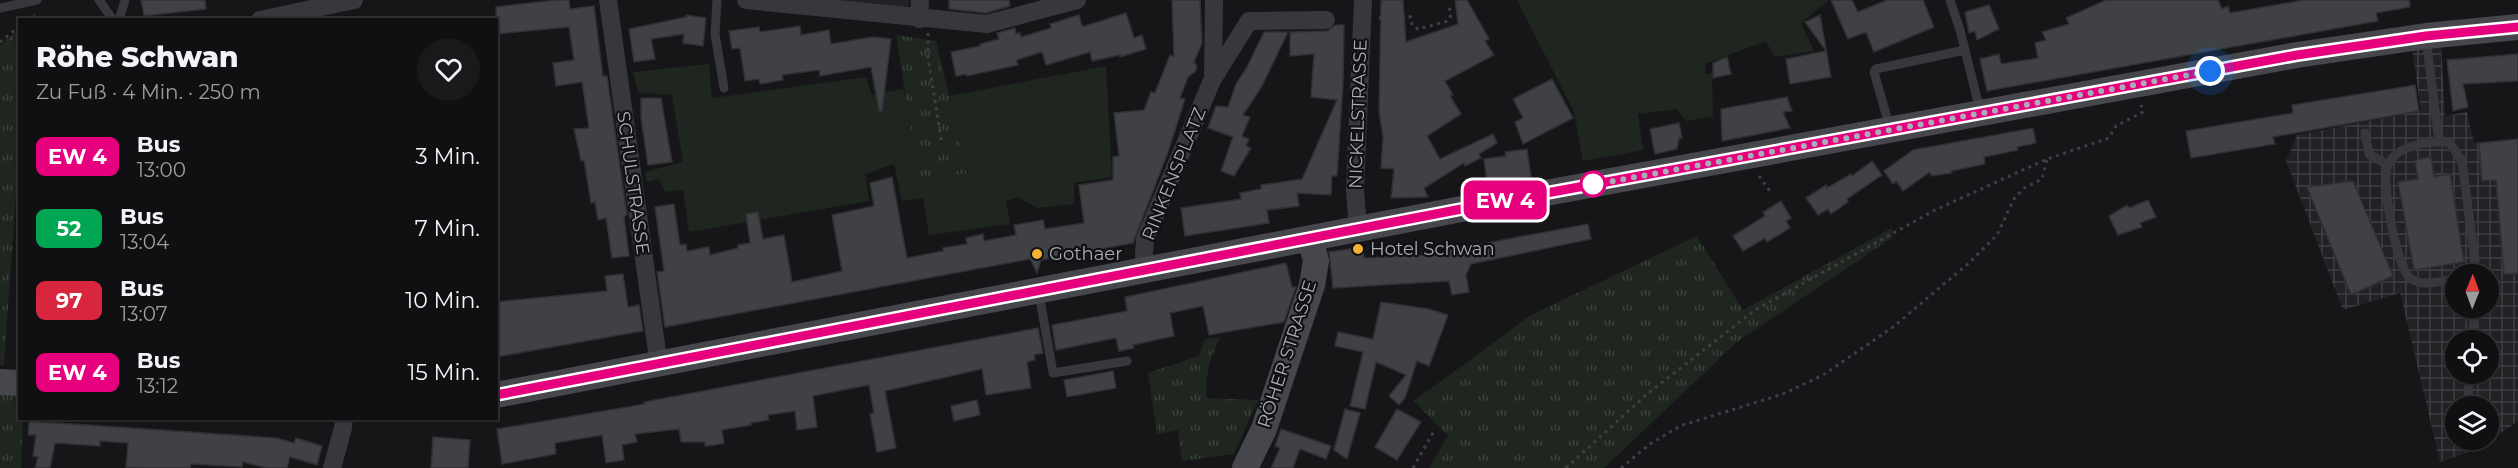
<!DOCTYPE html>
<html lang="de">
<meta charset="utf-8">
<style>
:root{--surface:#101012;--page:#19191b;--text:#f1f3f6;--muted:#9c9d9f;--line:#303032}
body{margin:0;font-family:Montserrat,sans-serif;background:var(--page);color:var(--text);height:100vh;display:flex;flex-direction:column;font-size:22px;white-space:nowrap}
*{box-sizing:border-box;margin:0}
p{font-size:20px;color:var(--muted)}
.icon{flex:none;width:33px;height:33px;fill:none;stroke:currentColor;stroke-width:2;stroke-linecap:round;stroke-linejoin:round}
.map{position:relative;flex:1;overflow:hidden}
.sheet{position:absolute;left:18px;top:18px;width:480px;height:402px;display:flex;flex-direction:column;background:var(--surface);border-radius:0px;box-shadow:0 2px 4px #0004,0 0 0 2px var(--line)}
.sheet>*{flex:none}
.badge{padding:0 12px;border-radius:9px;font-size:21px;line-height:39px}
.needle{width:39px;rotate:1deg}
.tools{position:absolute;left:2445px;top:264px;display:grid;gap:12px}
.tools a{display:grid;place-items:center;width:54px;height:54px;border-radius:50%;background:var(--surface);box-shadow:0 2px 4px #0004,0 0 0 2px var(--line);font-size:30px}
.you{position:absolute;width:30px;height:30px;margin:-15px;border:4px solid #fff;border-radius:50%;background:#1a73e8;box-shadow:0 0 0 9px #1a73e833}
.map>.badge{position:absolute;translate:-50% -50%;box-shadow:0 0 0 3px #fff}
.round{display:grid;place-items:center;flex:none;width:63px;height:63px;border-radius:32px;background:var(--page)}
.summary{display:flex;align-items:center;justify-content:space-between;height:102px;padding:0 18px}
h1{font-size:28px;font-weight:800;line-height:45px}
ul{padding:0;list-style:none}
li{display:flex;align-items:center;gap:18px;height:72px;padding:0 18px}
li div{flex:1}
li b{display:block;font-size:22px}
li em{font-style:normal}
li .badge{min-width:66px;font-weight:700;text-align:center}
.map>svg:first-child{display:block}
.built{fill:#222225}
.industrial{fill:url(#industrial-grid);fill-rule:evenodd}
.grass{fill:url(#grass-tufts)}
.garden{fill:#1e261f}
.building{fill:#404145;stroke:#303034;stroke-width:1.5}
.lines{fill:none;stroke-linecap:round;stroke-linejoin:round}
.path{stroke:#3d3f44;stroke-width:3;stroke-dasharray:3 4.5;stroke-linecap:butt}
.service{stroke:#37383d;stroke-width:9}
.minor{stroke:#37383d;stroke-width:18}
.secondary{stroke:#45474d;stroke-width:26}
.line-casing{stroke:#fff;stroke-width:14}
.line{stroke:#e6007e;stroke-width:9}
.walk{stroke:#a8adb8;stroke-width:6;stroke-dasharray:0 10.8}
.stop-dot{fill:#fff;stroke:#e6007e;stroke-width:3}
.poi-dot{fill:#f2b134;stroke:#111113;stroke-width:2}
.labels{text-anchor:middle;dominant-baseline:central;stroke-width:4.5;stroke-linejoin:round;paint-order:stroke}
.street-label{font-size:18px;fill:#a8adb8;stroke:#111113}
.poi-label{font-size:18px;fill:#a8adb8;stroke:#111113;text-anchor:start}
</style>
<div class="map">
<svg width="2518" height="468" viewBox="0 0 2518 468">
<defs>
<pattern id="industrial-grid" width="8" height="8" patternUnits="userSpaceOnUse" patternTransform="scale(1.5)"><rect width="8" height="8" fill="#222225"/><path d="M0 4h8M4 0v8" fill="none" stroke="#3f3f43"/></pattern>
<pattern id="grass-tufts" width="24" height="20" patternUnits="userSpaceOnUse" patternTransform="scale(1.5)"><rect width="24" height="20" fill="#1e261f"/><path d="M3 7l-1-3M5 7V3M7 7l1-3M15 17l-1-3M17 17v-4M19 17l1-3" fill="none" stroke="#3c433d"/></pattern>
</defs>
<rect width="100%" height="100%" fill="#161618"/>
<path class="built" d="M825,0H909L908,8Z"/>
<path class="industrial" d="M2441,43L2445,116L2467,112L2474,143L2518,139V421L2480,448L2440,462L2400,293L2343,310L2286,161L2297,135L2421,111L2412,48ZM2456,274H2488V308H2456ZM2456,340H2488V374H2456ZM2456,406H2488V440H2456Z"/>
<path class="grass" d="M19,29V151L4,365H0V46Z
M896,35L936,41L968,174L919,181Z
M1892,228L1893,237L1737,342L1604,468H1429L1448,436L1414,401L1531,315L1697,236L1743,310Z
M1220,337C1211,356 1204,377 1207,398L1258,400L1234,454L1182,461L1178,430L1157,434L1148,373L1199,356L1205,339Z
M0,391L19,392L20,418L23,419L21,468H0Z"/>
<path class="garden" d="M1517,0H1829L1801,23L1814,51L1774,57L1766,41L1705,64L1706,74L1712,73L1713,117L1686,121L1677,109L1638,114L1643,150L1583,161L1574,112Z
M709,64L712,98L866,77L872,95L904,89L920,181L968,173L949,96L1106,66L1112,177L1074,183V204L1037,208L1018,197L1006,201L1010,224L929,235L923,198L902,201L894,164L865,174L869,201L689,232L683,190L665,192L659,179L646,182L645,172L683,162L672,95L638,93L633,72Z"/>
<path class="building" d="M141,0H205L206,9L144,16Z
M556,0H569L570,9L594,6L603,76H607L627,215L624,216L629,256L612,258L606,218L598,220L595,202L591,203L584,160L581,161L574,129L589,128L582,82L556,86L553,63L574,60L569,27L496,34V7Z
M949,0H1009L1010,6L986,13L949,9Z
M1172,0H1200L1202,43L1194,62L1197,66L1195,72L1188,77L1180,98L1185,99L1168,152L1133,243L1041,260L1037,273L1030,259L665,327L657,272L664,271L655,207L674,204L680,245L686,244L687,251L709,247L710,255L738,248V245L750,243L746,214L758,212L763,239L784,235L792,282L842,271L832,215L874,206L870,183L892,177L907,258L943,251V248L967,244L966,238L983,234L984,241L1016,235L1014,225L1043,220L1045,229L1084,223L1079,185L1113,180V157L1119,156L1114,113L1144,110L1151,92L1155,93L1170,55L1174,57Z
M1381,0H1403L1406,42L1458,24L1455,0H1467L1489,39L1485,41L1494,55L1445,81L1453,95L1450,96L1461,114L1427,136L1440,159L1493,134L1497,143L1479,154L1481,158L1465,166L1464,163L1424,188L1428,197L1391,198L1394,169L1381,168L1383,137L1379,112Z
M1831,0H1852L1858,12L1887,0H1923L1934,27L1874,52L1866,32L1848,39Z
M2106,0H2218L2222,9L2228,6L2230,13L2304,0H2409L2410,7L2376,13L2378,21L1987,91L1980,59L1999,54L2001,64L2038,58L2035,43L2046,40L2042,32L2069,24L2066,18Z
M1989,5L1999,29L1977,40L1975,31L1969,33L1965,12Z
M1126,13L1134,38L1142,35L1146,49L1120,57V55L1092,61L1090,52L1046,65L1042,52L1016,60L1018,65L967,76L966,74L956,76L951,52L980,46V44L999,39L997,33L1015,28L1016,34L1020,33L1021,37L1051,28L1050,24L1079,15L1082,26H1085Z
M686,15L706,18L703,46L683,43L684,34L651,39L655,59L634,62L629,29L686,17Z
M1820,15L1831,77L1790,84L1786,59L1826,51L1805,22Z
M1336,25H1344L1343,84L1337,176H1332L1331,195L1297,193L1299,206L1267,210L1269,223L1185,236L1181,208L1241,199L1240,193L1261,189V185L1302,179L1337,100L1311,97L1314,54L1290,56V32L1327,31Z
M800,26L801,35L829,30L831,44L872,37L891,39L882,111H879L871,67L820,76L819,70L782,75L783,80L760,84L759,79L745,81L740,48L732,49L729,31L759,27L760,32Z
M1264,32H1288L1262,86L1243,115L1250,117L1242,136L1249,139L1246,146L1251,148L1234,176L1221,171L1233,137L1208,128L1216,106L1228,107L1236,84L1247,67Z
M2518,54V81L2463,84L2468,107L2453,111L2447,60Z
M1727,57L1731,74L1713,78V63Z
M1552,79L1573,118L1523,144L1515,122L1523,118L1513,99Z
M2415,85L2419,111L2273,137L2275,144L2191,158L2186,131L2293,113L2292,105Z
M1787,97L1792,111L1783,112L1790,128L1722,141L1721,109Z
M641,98H661L672,162L648,165L641,118Z
M1679,123L1682,138H1679L1677,149L1655,154L1650,129Z
M2033,128L2036,143L2017,147L2018,150L1984,157L1985,164L1951,171L1952,173L1931,176L1930,172L1903,191L1896,181L1893,184L1884,171L1913,150Z
M2518,139V273L2504,274L2496,180L2482,181L2479,143Z
M1527,149L1531,177L1487,183L1484,159L1506,156L1505,152Z
M2431,157L2434,177L2450,174L2464,262L2414,270L2398,182L2418,179L2415,160Z
M1872,161L1882,175L1847,199L1848,202L1831,214L1828,209L1818,215L1806,198L1826,185L1827,188L1851,174L1852,176Z
M2353,181L2393,276L2351,295L2307,187Z
M2148,200L2156,217L2140,223L2142,227L2118,235L2109,216L2127,205L2129,208Z
M1781,201L1791,218L1786,221L1790,228L1767,242L1765,238L1743,251L1733,236L1765,216L1763,212Z
M1588,224L1591,239L1471,264L1466,275L1469,292L1452,295L1449,281L1333,288L1329,252L1363,247L1364,258L1444,254V251Z
M1286,263L1292,287H1296L1284,322L1209,335L1203,306L1170,313L1174,336L1133,345L1134,348L1119,351L1116,338L1056,350L1052,325L1127,311L1125,297Z
M623,274L628,307L639,305L643,331L496,357V302L607,291L605,276Z
M1381,302L1429,309L1448,315L1429,366L1417,361L1405,398L1399,405L1389,396L1406,375L1376,362L1365,409L1350,406L1363,352L1335,346L1338,332L1373,339Z
M1038,328L1043,353L1034,355L1035,360L1027,362L1031,388L986,395L982,369L885,391L896,448L877,452L870,414L874,413L869,385L813,396L817,427L797,430L795,411L768,415L769,420L751,423V425L722,430L724,443L715,445L705,446V442H681L679,429L635,434L637,442L622,445L624,460L606,463L602,435L555,443L556,454L502,464L497,429L645,404L644,402Z
M1113,371L1116,388L1067,397L1064,380Z
M977,400L980,415L954,421L951,406Z
M1345,409L1360,413L1347,459L1334,450Z
M1397,409L1421,422L1397,460L1375,447Z
M29,421L276,438L294,443L296,438L322,446L317,465L290,457L287,468H267L243,462L242,467L191,464L190,468H144L126,467L128,443L100,441V446L55,443L50,468H35L38,457L33,456L36,435H28Z
M1281,429L1331,446L1326,459L1300,449L1293,468H1271L1280,448L1275,446Z
M433,437L470,440L468,468H431Z"/>
<g class="lines">
<path class="path" d="M1379,18L1405,15L1411,17L1412,25L1418,29L1448,21L1451,15L1449,5
M28,20L35,15
M928,33V58L942,144
M0,42L20,26
M1759,176L1772,194
M1413,468L1434,431
M1566,468L1646,395L1755,310L1935,210L2047,159L2109,138L2116,126L2143,112L2141,105
M1621,468L1650,444L1680,426L1783,394L1823,375L1851,356L1893,327L1969,263L1997,235L2014,199L2024,188L2042,179L2047,159"/>
<path class="service" d="M99,0L113,20
M717,0L715,34L724,88
M1950,0L1960,30L1980,110
M0,8L37,0
M119,20L125,0
M2426,38L2439,141
M1890,128L1874,72L1876,69L1965,50
M2365,133L2369,154L2388,165
M2456,279C2441,281 2424,287 2411,279C2397,270 2380,180 2388,165C2398,144 2429,141 2449,142L2462,161L2475,262L2467,274
M1039,293L1053,373L1127,361
M2473,340L2474,308
M2468,397L2470,374"/>
<path class="minor" d="M608,0L659,366
M746,0L987,24L1077,0
M919,19L920,0
M260,20L354,0
M1214,77L1249,21L1326,20
M1358,228L1355,190L1363,0
M1146,271L1144,254L1145,239L1213,78L1214,0
M332,468L343,428L344,418"/>
<path class="secondary" d="M0,382L20,383
M496,395L1524,197L2297,55L2426,36L2518,27
M1245,468L1264,429L1312,285L1316,261L1310,238"/>
</g>
<g class="lines">
<defs>
<path id="line" d="M496,395L1503,201L2297,55L2426,36L2518,27"/>
</defs>
<use href="#line" class="line-casing"/>
<use href="#line" class="line"/>
<path class="walk" d="M1593,184L1587,186L2210,71"/>
</g>
<circle class="stop-dot" cx="1593" cy="184" r="12"/>
<g class="poi-dot">
<circle cx="1358" cy="249" r="6"/>
<circle cx="1037" cy="254" r="6"/>
</g>
<g class="labels">
<g class="street-label">
<text transform="translate(1358 114) rotate(-88)">NICKELSTRASSE</text>
<text transform="translate(1174 174) rotate(-68)">RINKENSPLATZ</text>
<text transform="translate(633 183) rotate(82)">SCHULSTRASSE</text>
<text transform="translate(1287 354) rotate(-72)">RÖHER STRASSE</text>
</g>
<g class="poi-label">
<text x="1370" y="249">Hotel Schwan</text>
<text x="1049" y="254">Gothaer</text>
</g>
</g>
</svg>
<div class="tools">
<a><svg class="needle" viewBox="-14 -14 28 28"><path d="M0-13l5 13h-10z" fill="#e53935"/><path d="M0 13l5-13h-10z" fill="#9c9d9f"/></svg></a>
<a><svg class="icon" aria-label="locate" viewBox="0 0 24 24"><circle cx="12" cy="12" r="6"/><path d="M12 2v4M12 18v4M2 12h4M18 12h4"/></svg></a>
<a><svg class="icon" aria-label="layers" viewBox="0 0 24 24"><path d="M12 4l9 5-9 5-9-5zM3 14l9 5 9-5"/></svg></a>
</div>
<div class="you" style="left:2210px;top:71px"></div>
<b class="badge" style="left:1505px;top:200px;background:#e6007e;color:#fff">EW 4</b>
<section class="sheet">
<div class="summary"><div><h1>Röhe Schwan</h1><p>Zu Fuß · 4 Min. · 250 m</p></div><a class="round"><svg class="icon" aria-label="heart" viewBox="0 0 24 24"><path d="M12 20l-8-8c-3-5 5-10 8-4 3-6 11-1 8 4z"/></svg></a></div>
<ul>
<li><span class="badge" style="background:#e6007e;color:#fff">EW 4</span><div><b>Bus</b><p>13:00</p></div><em>3 Min.</em></li>
<li><span class="badge" style="background:#00a651;color:#fff">52</span><div><b>Bus</b><p>13:04</p></div><em>7 Min.</em></li>
<li><span class="badge" style="background:#d7263d;color:#fff">97</span><div><b>Bus</b><p>13:07</p></div><em>10 Min.</em></li>
<li><span class="badge" style="background:#e6007e;color:#fff">EW 4</span><div><b>Bus</b><p>13:12</p></div><em>15 Min.</em></li>
</ul>
</section>
</div>
